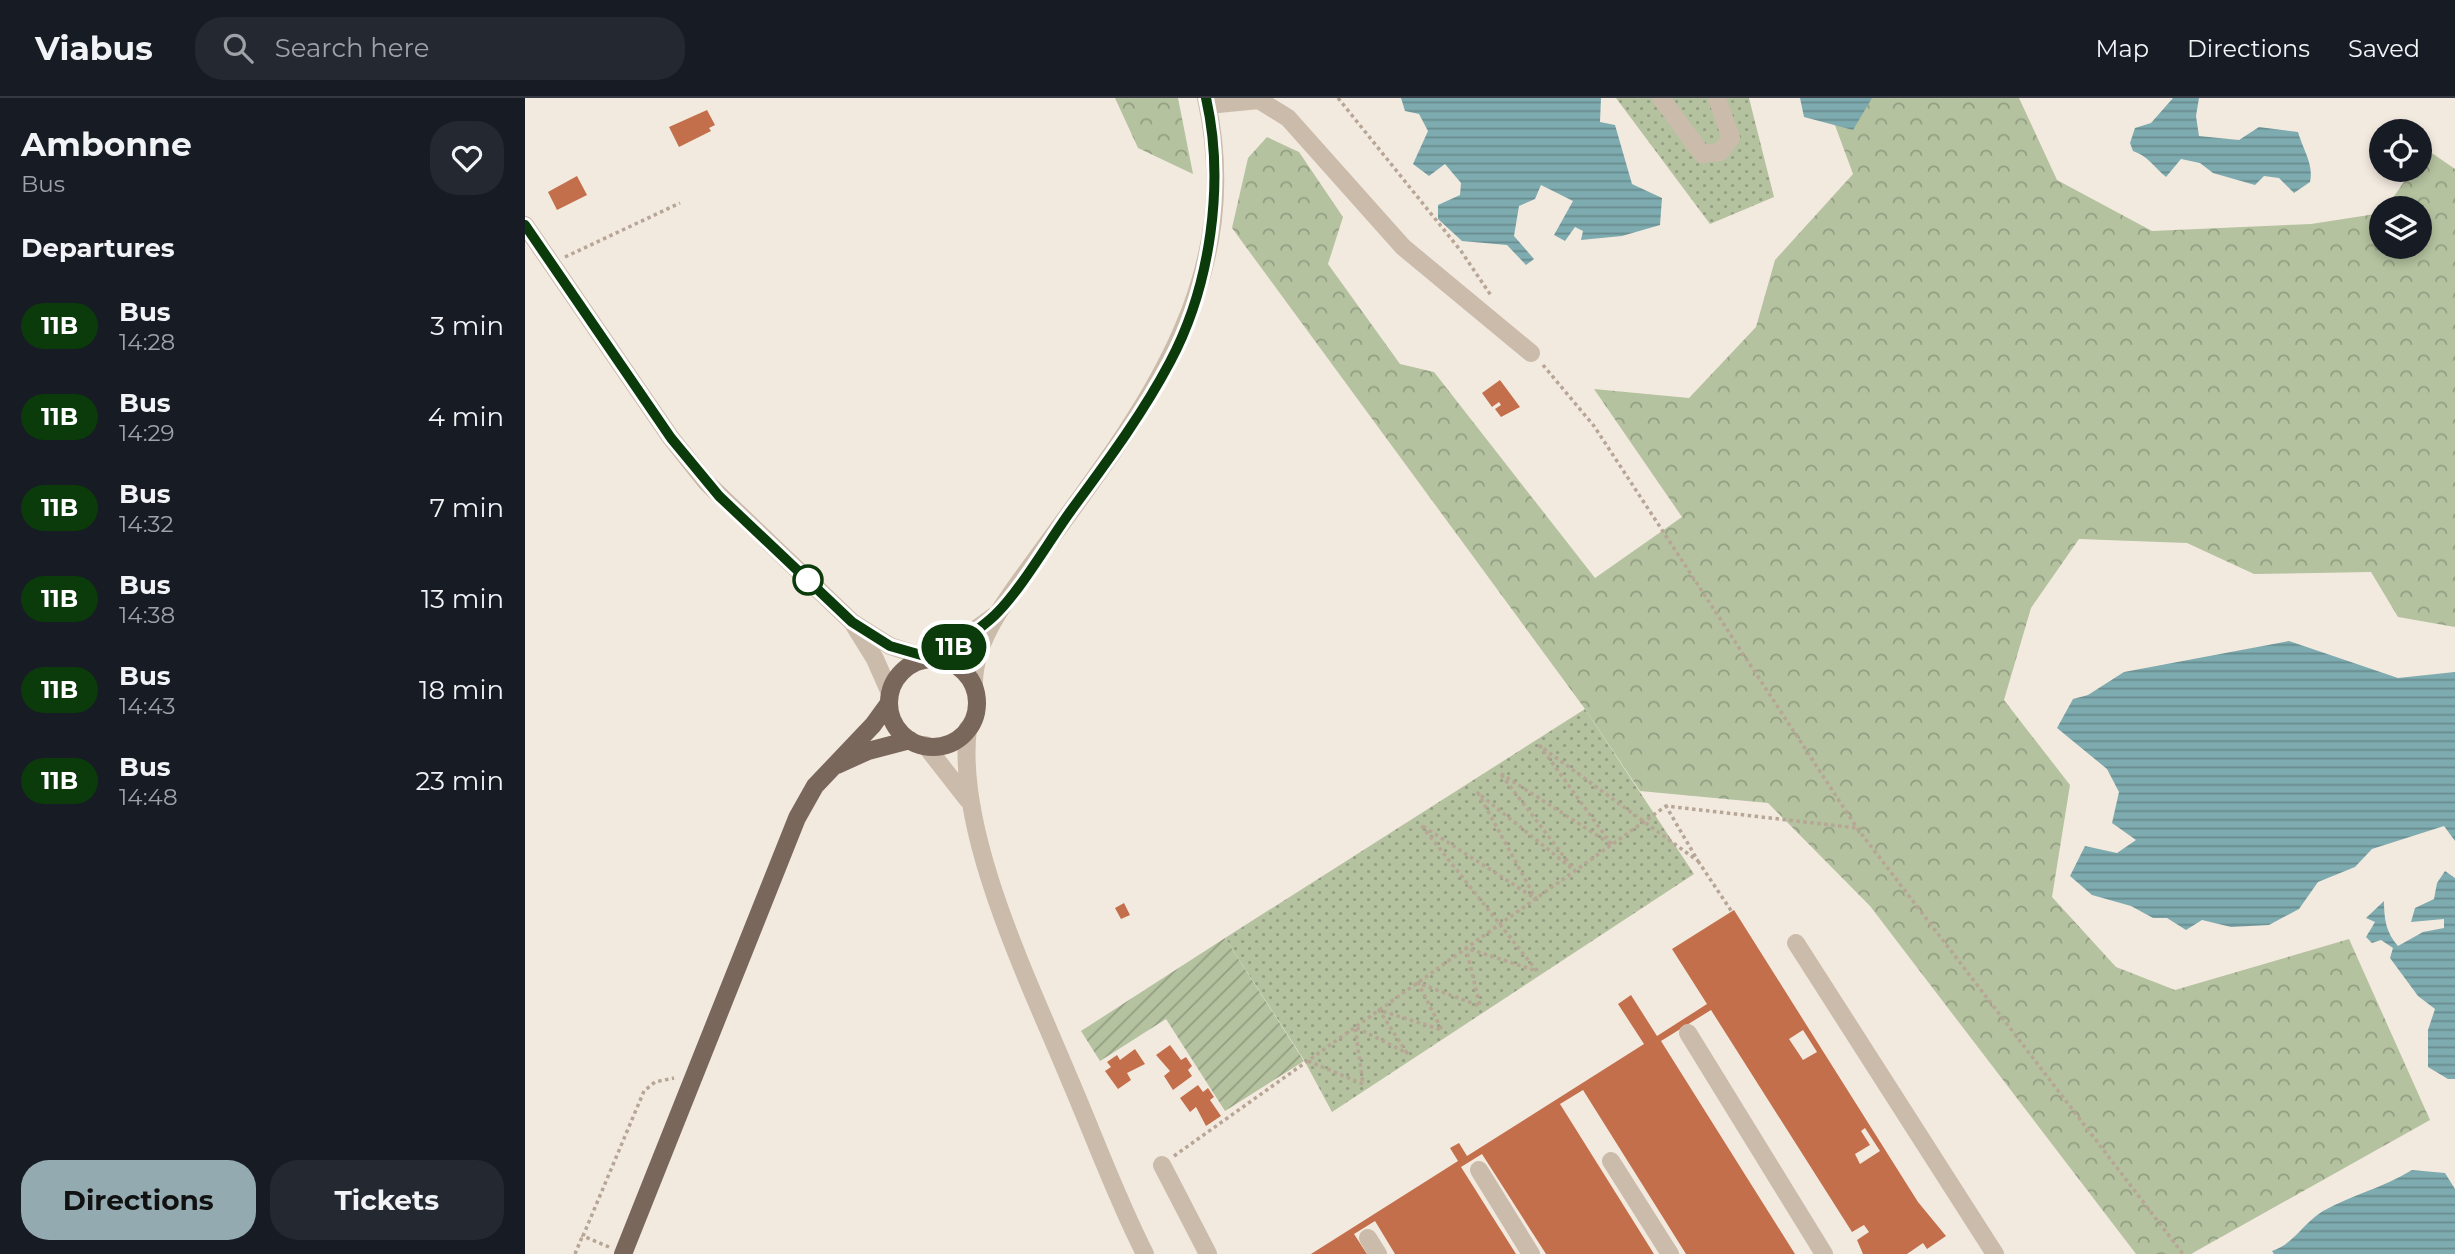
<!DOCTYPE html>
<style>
:root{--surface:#171b24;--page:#242831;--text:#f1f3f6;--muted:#9ea1a6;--line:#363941;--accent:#93abb0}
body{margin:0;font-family:Montserrat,sans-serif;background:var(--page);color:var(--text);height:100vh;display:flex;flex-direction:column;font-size:26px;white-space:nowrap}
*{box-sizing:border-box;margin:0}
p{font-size:23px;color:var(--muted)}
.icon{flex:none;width:38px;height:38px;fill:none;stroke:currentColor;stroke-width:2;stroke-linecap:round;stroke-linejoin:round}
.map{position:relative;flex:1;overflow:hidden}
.side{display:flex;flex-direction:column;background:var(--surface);width:525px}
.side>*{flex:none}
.badge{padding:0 14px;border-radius:23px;font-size:24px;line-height:46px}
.controls{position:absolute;left:1844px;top:21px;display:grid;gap:14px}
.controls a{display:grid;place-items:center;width:63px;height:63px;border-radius:50%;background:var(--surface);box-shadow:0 4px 10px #0003;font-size:35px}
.map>.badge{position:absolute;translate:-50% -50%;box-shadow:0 0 0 4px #fff}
h2{padding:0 21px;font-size:26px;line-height:63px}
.round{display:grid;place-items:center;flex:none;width:74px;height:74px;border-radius:28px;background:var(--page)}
.head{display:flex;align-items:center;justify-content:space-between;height:119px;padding:0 21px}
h1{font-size:33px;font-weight:700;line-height:52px}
.cta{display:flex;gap:14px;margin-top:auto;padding:14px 21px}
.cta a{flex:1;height:80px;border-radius:28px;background:var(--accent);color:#111;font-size:28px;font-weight:700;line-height:80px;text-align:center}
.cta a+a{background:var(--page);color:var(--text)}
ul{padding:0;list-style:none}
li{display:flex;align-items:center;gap:21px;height:91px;padding:0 21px}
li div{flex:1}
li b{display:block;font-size:26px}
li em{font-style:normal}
li .badge{min-width:77px;font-weight:700;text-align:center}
header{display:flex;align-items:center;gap:42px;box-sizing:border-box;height:98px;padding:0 35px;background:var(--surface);border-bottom:2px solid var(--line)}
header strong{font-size:33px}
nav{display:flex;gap:38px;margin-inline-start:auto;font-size:24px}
.search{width:490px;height:63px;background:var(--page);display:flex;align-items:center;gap:18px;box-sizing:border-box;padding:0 24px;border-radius:28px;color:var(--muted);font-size:26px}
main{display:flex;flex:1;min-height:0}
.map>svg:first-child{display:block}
.grass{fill:url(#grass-dots)}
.forest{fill:url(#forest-crowns)}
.garden{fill:url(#garden-furrows)}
.water{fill:url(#water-rules)}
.building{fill:#c46f4c;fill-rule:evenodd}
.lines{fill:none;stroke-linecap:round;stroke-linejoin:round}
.path{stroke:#b7a595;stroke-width:3.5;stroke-dasharray:3.5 3.5;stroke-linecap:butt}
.minor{stroke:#cbbbab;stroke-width:18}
.major{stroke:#7a675b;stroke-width:18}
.line-casing{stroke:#fff;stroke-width:16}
.line{stroke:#0b3b0b;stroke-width:10}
.stop-dot{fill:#fff;stroke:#0b3b0b;stroke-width:3.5}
</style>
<header>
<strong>Viabus</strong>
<div class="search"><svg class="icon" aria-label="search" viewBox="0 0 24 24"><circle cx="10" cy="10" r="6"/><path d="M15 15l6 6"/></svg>Search here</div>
<nav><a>Map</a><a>Directions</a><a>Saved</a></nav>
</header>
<main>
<section class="side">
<div class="head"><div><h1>Ambonne</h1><p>Bus</p></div><a class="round"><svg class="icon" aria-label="heart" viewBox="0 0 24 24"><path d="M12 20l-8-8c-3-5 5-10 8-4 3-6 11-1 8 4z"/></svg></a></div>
<h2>Departures</h2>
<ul>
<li><span class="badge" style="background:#0b3b0b;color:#fff">11B</span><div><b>Bus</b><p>14:28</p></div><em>3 min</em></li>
<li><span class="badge" style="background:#0b3b0b;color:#fff">11B</span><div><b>Bus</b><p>14:29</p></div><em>4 min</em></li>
<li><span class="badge" style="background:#0b3b0b;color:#fff">11B</span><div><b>Bus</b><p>14:32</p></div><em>7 min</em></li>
<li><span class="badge" style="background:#0b3b0b;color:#fff">11B</span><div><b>Bus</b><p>14:38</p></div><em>13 min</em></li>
<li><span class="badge" style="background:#0b3b0b;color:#fff">11B</span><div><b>Bus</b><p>14:43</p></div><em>18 min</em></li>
<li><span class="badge" style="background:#0b3b0b;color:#fff">11B</span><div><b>Bus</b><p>14:48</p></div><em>23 min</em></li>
</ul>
<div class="cta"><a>Directions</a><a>Tickets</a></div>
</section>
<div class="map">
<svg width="1930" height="1156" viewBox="0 0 1930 1156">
<defs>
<pattern id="grass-dots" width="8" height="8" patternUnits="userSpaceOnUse" patternTransform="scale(1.75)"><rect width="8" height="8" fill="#b4c29f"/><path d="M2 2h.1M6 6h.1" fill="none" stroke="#939e82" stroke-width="1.8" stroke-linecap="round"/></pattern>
<pattern id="forest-crowns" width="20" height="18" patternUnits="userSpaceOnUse" patternTransform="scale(1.75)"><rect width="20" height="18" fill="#b4c29f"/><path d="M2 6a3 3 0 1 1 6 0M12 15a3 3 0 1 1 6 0" fill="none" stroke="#939e82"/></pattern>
<pattern id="garden-furrows" width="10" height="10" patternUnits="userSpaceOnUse" patternTransform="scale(1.75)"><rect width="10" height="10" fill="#b4c29f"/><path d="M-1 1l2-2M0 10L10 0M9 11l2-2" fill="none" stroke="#939e82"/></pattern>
<pattern id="water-rules" width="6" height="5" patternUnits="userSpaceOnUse" patternTransform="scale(1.75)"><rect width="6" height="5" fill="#7eabaf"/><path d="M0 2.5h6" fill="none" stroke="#688c8f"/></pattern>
</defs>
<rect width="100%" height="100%" fill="#f3eadf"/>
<path class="grass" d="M1091,0H1224L1249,99L1185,126Z
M1060,611L1169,776L807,1014L779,962L700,840Z"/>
<path class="forest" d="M590,0H653L668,76L613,50Z
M1300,0H1494L1532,82L1627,133L1786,126L1857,115V149H1895V110H1861L1887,72H1895V59L1901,51L1930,71V529L1873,519L1846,474L1729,476L1662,445L1554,441L1506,510L1479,602L1545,687L1527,799L1591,869L1650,892L1824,841L1905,1022L1666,1156H1611L1345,808L1243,705L1115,693L1060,611L707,130L723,60L742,39L774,54L818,119L803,166L875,266L909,274L1070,480L1157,419L1069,291L1164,300L1231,229L1250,162L1328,76Z"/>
<path class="garden" d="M700,840L779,963L700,1013L641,921L575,963L556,933Z"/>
<path class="water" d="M876,0H1076L1075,24L1090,27L1107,86L1137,100L1135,127L1097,138L1056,142L1058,133L1050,129L1040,143L1029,137L1048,103L1016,87L1010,101L994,108L989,138L1009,161L1001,167L982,147L937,143L913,121V107L935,97L936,85L920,66L904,78L888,66L903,33L894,16L880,13Z
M1275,0H1347L1328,32L1279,19Z
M1648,0H1674L1671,18L1674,38L1714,42L1734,29L1773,34C1778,52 1789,66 1785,84L1769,95L1754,80L1739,78L1730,87L1688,75L1675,65L1656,61L1641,79C1629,69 1623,58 1608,53L1605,45L1610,30L1626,25Z
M1764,543L1873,580L1930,574V743L1919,728L1847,751L1830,769L1793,784L1774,811L1744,827L1706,829L1677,822L1661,832L1642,820H1628L1606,808L1567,797L1545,778L1560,748L1592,755L1611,742L1587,725L1594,694L1582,671L1532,630L1548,601L1563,597L1599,574Z
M1920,773L1930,780V981H1923L1903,969V932L1910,911L1893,898L1865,860L1868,850L1856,842L1847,845L1841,839L1850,824L1841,820L1859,803C1859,821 1861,835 1873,848L1898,834L1919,830V821L1886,824L1890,810L1909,801L1912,785Z
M1887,1072L1920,1075L1930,1091V1156H1749L1747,1153C1769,1146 1778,1125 1798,1113C1826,1097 1858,1090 1887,1072Z"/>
<path class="building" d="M182,12L190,27L184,30L186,33L154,49L144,29Z
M52,78L62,97L32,112L23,94Z
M975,282L995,309L976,319L970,311L976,307L974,304L967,309L957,295Z
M599,805L605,817L596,821L590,810Z
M1209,812L1393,1104L1421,1138L1402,1151L1398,1145L1382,1156H1338L1332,1142L1344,1134L1339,1127L1327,1134L1186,912L1136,943L1270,1156H1161L1058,992L1035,1006L1129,1156H1021L957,1056L936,1069L991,1156H870L850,1123L829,1136L842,1156H786L933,1063L925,1050L934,1045L942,1058L1119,946L1093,906L1106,897L1132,938L1182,906L1147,851ZM1278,932L1292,954L1278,962L1264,941ZM1340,1030L1355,1053L1335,1066L1330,1056L1345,1047L1336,1033Z
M645,947L656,962L661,959L667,968L663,972L667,978L648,992L639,978L645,973L631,957Z
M610,951L620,966L602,975L606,982L593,991L580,973L586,969L582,964L592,957L595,962Z
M673,987L678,994L683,990L689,999L685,1002L696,1018L681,1028L671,1009L665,1014L655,1000Z"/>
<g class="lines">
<path class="path" d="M813,0L936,153L967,199
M40,159L155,105
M1018,267L1069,328L1332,730L1658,1156
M1173,763L1207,814
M783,963L838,986L830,929L882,955L854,912L917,932L893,885L955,908L941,850L1012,873L896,727L1011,801L953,695L1050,773L975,675L1087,747L1015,648L1173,763L1141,708
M649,1058L1141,708L1332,730
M84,1149L58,1138L119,993L130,984L149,980
M50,1156L57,1139"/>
<path class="minor" d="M1136,0L1177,56L1195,54L1206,40L1192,0
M683,7L734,2L763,20L878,149L1006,255
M0,127L146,340L181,384L327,524L365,548L405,561
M329,527L350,561L365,595
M410,561L469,518
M449,590C447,541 486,496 513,458C615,318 723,186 681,0
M443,630C430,734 504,883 544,980C569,1038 591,1099 620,1156
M400,647L443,702
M1271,845L1470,1156
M1163,935L1299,1156
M1086,1063L1145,1156
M637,1067L683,1156
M954,1072L1006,1156
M843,1140L853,1156"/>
<path class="major" d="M364 605a44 44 0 1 1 88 0a44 44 0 1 1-88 0Z
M312,667L343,653L385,642
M98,1156L272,720L290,688L348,627L364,605"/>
</g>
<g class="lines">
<defs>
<path id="line" d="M0,127L146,340L194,398L327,524L365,548L410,561C431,547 452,534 470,517C495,493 524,443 545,414C581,365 617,317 645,264C686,187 700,84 681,0"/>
</defs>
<use href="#line" class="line-casing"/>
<use href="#line" class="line"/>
</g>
<circle class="stop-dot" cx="283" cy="482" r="14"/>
</svg>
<div class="controls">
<a><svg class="icon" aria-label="locate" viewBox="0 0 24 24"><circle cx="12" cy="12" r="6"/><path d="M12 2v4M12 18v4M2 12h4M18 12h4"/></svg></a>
<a><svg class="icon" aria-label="layers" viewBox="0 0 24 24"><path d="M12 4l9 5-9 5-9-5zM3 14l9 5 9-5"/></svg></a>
</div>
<b class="badge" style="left:429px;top:549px;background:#0b3b0b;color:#fff">11B</b>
</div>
</main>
